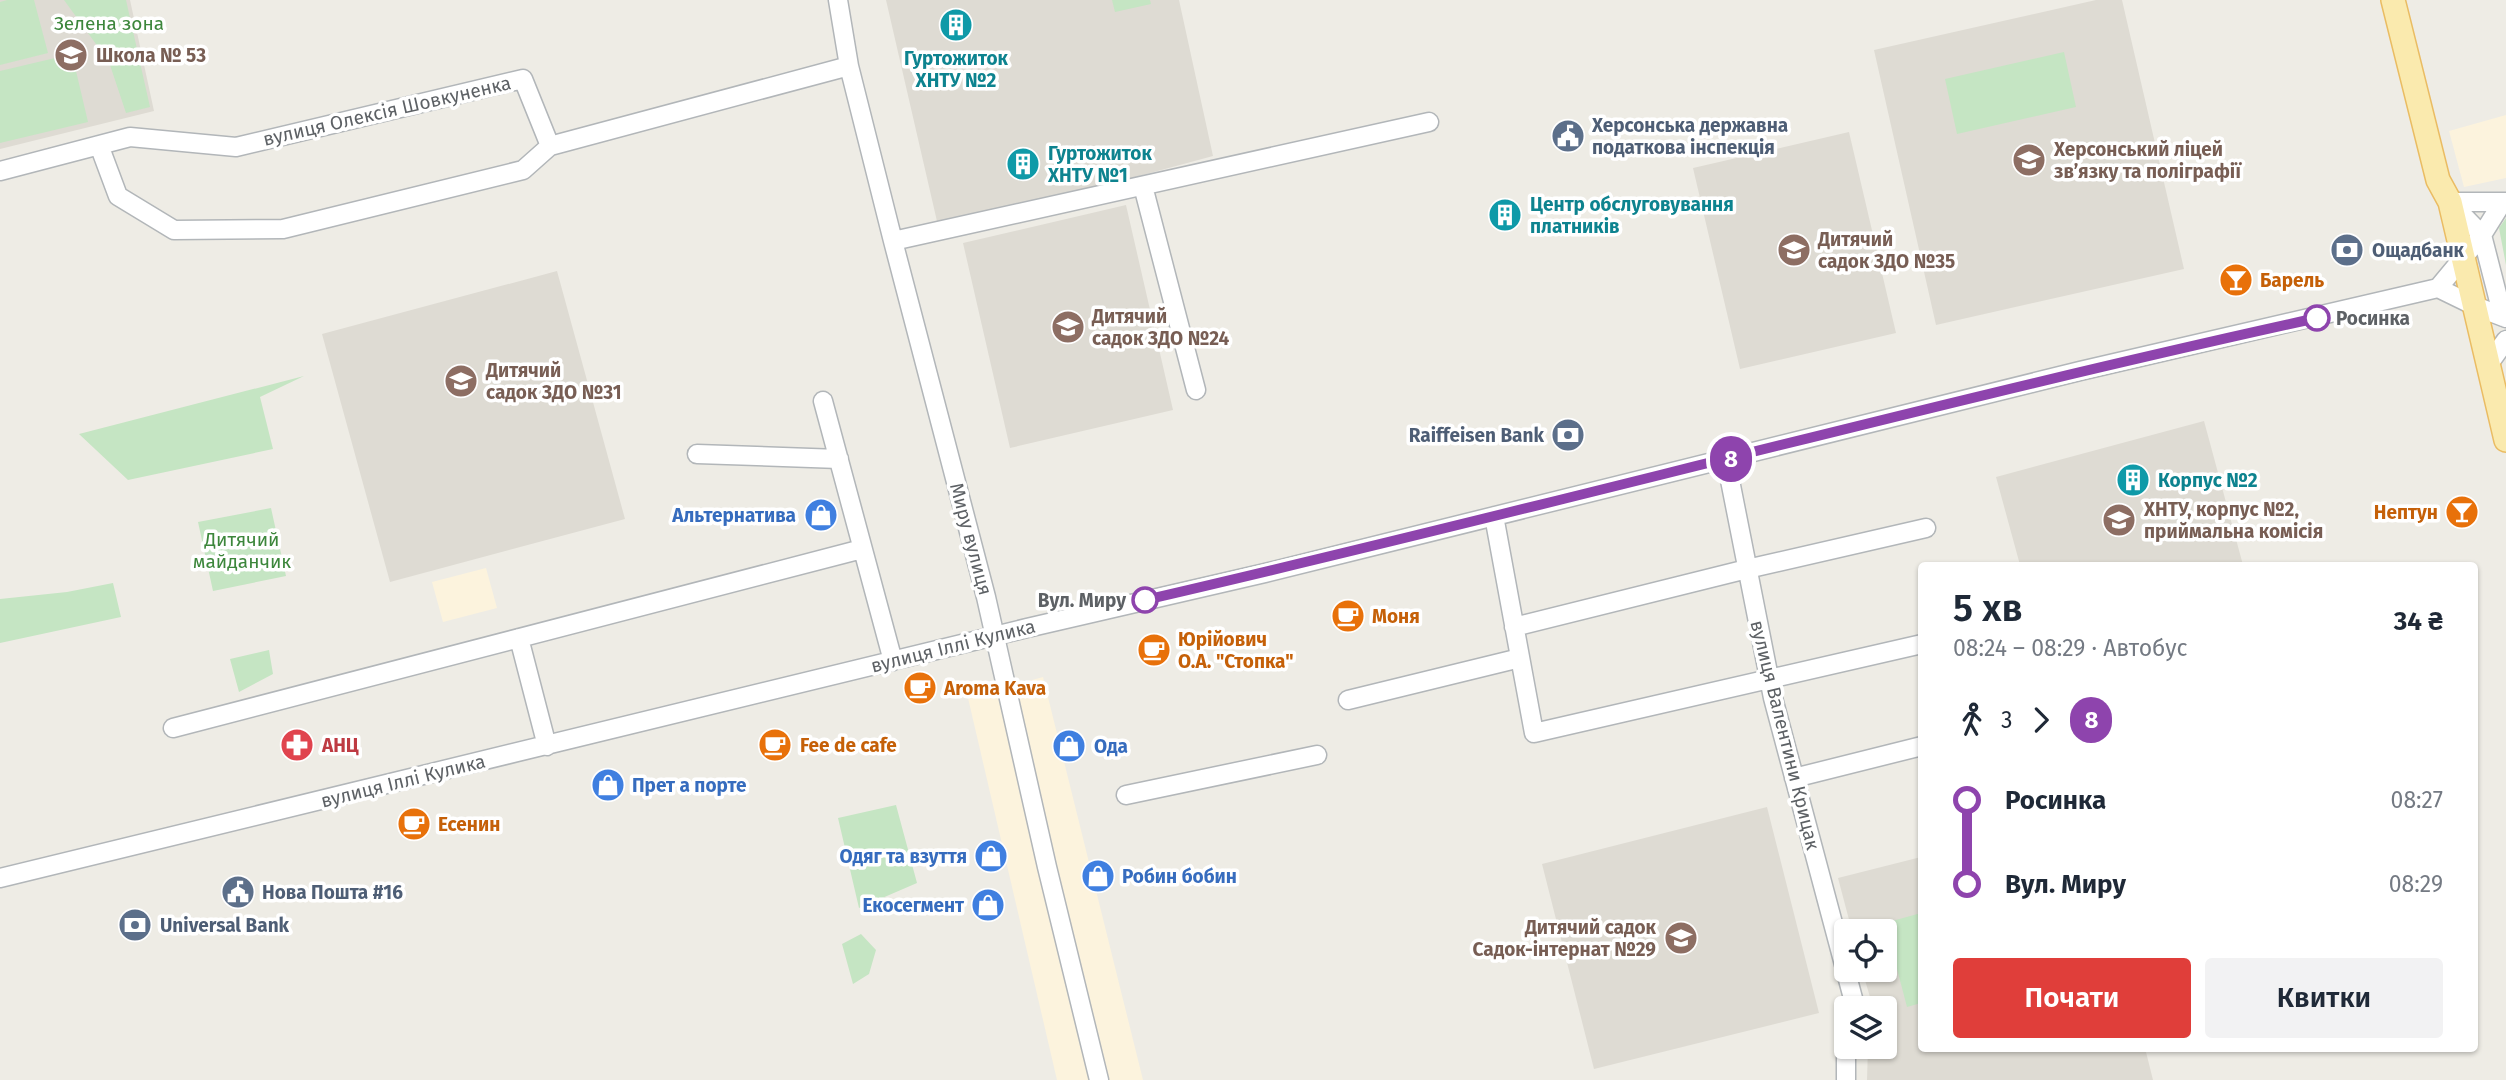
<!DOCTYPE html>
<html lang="uk">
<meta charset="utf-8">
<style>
:root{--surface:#fff;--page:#f2f2f3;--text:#1f2937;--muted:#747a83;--accent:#e03e3a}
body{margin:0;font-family:"Fira Sans",sans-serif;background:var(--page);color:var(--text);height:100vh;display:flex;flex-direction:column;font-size:26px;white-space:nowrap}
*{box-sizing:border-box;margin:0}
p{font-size:23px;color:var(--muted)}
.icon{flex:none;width:38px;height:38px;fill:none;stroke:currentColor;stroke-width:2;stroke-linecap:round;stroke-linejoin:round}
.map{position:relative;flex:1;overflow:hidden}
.drawer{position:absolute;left:1918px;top:562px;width:560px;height:490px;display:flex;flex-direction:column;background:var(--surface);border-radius:7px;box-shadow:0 2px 5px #0004}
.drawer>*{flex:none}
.badge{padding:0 14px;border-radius:23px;font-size:24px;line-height:46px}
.controls{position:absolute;left:1834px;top:919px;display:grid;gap:14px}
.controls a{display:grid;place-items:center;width:63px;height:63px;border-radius:7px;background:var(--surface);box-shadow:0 2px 5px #0004;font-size:35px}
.map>.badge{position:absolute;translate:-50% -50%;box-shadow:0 0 0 4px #fff}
.legs{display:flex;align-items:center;gap:10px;height:77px;padding:0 35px;font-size:23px}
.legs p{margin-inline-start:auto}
.headline{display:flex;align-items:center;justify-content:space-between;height:119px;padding:0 35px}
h1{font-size:38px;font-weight:600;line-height:52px}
.primary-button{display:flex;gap:14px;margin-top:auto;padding:14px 35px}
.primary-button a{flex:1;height:80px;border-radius:7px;background:var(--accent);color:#fff;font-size:28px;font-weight:600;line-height:80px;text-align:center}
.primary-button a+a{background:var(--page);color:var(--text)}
ul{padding:0 35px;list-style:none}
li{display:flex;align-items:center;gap:24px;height:84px;font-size:26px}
li i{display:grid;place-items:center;width:10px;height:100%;margin:0 9px;background:currentColor}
li i::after{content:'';width:18px;height:18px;margin:-9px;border:5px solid;border-radius:50%;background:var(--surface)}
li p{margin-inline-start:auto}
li:first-child i{background:linear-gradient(#0000 50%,currentColor 0)}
li:last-child i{background:linear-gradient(currentColor 50%,#0000 0)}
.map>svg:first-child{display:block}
.commercial{fill:#fcf3dd}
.education{fill:#dedbd3}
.green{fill:#c5e5c3}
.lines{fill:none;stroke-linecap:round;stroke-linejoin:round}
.minor-casing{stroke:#b2b6b9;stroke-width:21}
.major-casing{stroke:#eabc63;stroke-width:26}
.minor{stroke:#fff;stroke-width:18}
.major{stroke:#faeaae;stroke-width:23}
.line-1-casing{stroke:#fff;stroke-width:16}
.line-1{stroke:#8e44ad;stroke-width:10}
.stop-1-dot{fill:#fff;stroke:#8e44ad;stroke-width:3.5}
.labels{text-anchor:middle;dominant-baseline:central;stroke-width:7;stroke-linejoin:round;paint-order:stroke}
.park-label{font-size:19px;fill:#3c863b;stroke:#fff}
.education-label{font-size:19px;font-weight:bold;fill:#785e54;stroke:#fff;text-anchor:start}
.culture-label{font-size:19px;font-weight:bold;fill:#0d838f;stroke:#fff;text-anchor:start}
.street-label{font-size:19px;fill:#5d6165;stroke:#fff}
.service-label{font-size:19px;font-weight:bold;fill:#4e5e75;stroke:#fff;text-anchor:start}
.food-label{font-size:19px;font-weight:bold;fill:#c56008;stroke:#fff;text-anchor:start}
.stop-label{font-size:19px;font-weight:bold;fill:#5d6165;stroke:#fff;text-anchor:start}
.shop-label{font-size:19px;font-weight:bold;fill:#366cbe;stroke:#fff;text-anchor:end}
.health-label{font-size:19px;font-weight:bold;fill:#be3a42;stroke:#fff;text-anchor:start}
</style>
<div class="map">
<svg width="2506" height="1080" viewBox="0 0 2506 1080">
<rect width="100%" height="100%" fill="#eeece5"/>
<path class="commercial" d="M2506,115V178L2464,187L2449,131Z
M486,568L497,608L443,622L432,582Z
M1043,677L1143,1080H1057L968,698Z"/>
<path class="education" d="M0,0H130L154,111L0,149Z
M886,0H1179L1213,156L939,230Z
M2096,0H2122L2184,269L1936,325L1874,50Z
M1849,132L1896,333L1740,369L1693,168Z
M1126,205L1173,410L1010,448L963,243Z
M557,271L625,519L390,582L322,334Z
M2204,421L2243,565H2020L1996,477Z
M1767,807L1819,1013L1594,1069L1542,864Z
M1921,857L1922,1048H2145L2153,1080H1867L1868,1047L1885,1046V1008H1869L1870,997L1862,970H1885V931H1852L1838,878Z"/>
<path class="green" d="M7,0H34L48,53L0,65V2Z
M64,0H126L150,107L126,113L109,62Z
M1112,0H1150L1151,4L1115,12Z
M2064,52L2076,107L1957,134L1945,79Z
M72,54L88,122L0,143V71Z
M2506,218V265L2499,228Z
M304,376L260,397L273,449L128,480L79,434Z
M271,508L286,576L213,591L198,522Z
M113,583L121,617L0,643V599L67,592Z
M269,650L273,674L239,692L230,659Z
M896,805L917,883L859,908L838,818Z
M1921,913V1003L1907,1007L1885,923Z
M861,934L876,950L869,974L853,984L842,944Z"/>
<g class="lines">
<defs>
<path id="minor" d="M838,0L849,66L893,241L986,597L1047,867L1099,1080
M99,145L118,196L174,230L283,229L523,170L550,146
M0,171L130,137L236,147L523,79L550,146L849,66
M1143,186L1196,390
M2450,202L2482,235L2503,317
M2450,202H2506
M893,241L1429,122
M2438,288L2482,235L2502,203
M2438,288L2475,306L2506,318
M2488,365L2506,340
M823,401L893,661
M697,454L839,459
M1726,460L1773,698L1854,1002L1853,1008
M1494,516L1534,733L1922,644
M1514,627L1747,569L1926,528
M519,638L547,746
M1348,700L1520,658
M173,728L862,549
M1794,778L1922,746
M1126,795L1317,755
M0,878L1027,628L1265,573L2080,371L2438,288
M1846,1044V1080"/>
<path id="major" d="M2393,0L2438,180L2450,202L2506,440"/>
</defs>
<use href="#minor" class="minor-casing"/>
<use href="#major" class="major-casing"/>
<use href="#minor" class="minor"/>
<use href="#major" class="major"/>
</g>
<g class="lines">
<defs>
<path id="line-1" d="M1145,600C1536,510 1924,404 2317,318"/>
</defs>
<use href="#line-1" class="line-1-casing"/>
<use href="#line-1" class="line-1"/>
</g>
<defs>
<symbol id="building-disc" viewBox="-11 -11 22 22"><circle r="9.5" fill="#0f9aa8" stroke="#fff"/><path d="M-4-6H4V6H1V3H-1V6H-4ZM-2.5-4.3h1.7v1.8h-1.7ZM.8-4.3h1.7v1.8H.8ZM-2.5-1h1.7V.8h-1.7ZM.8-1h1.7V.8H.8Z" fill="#fff"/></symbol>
<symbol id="school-disc" viewBox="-11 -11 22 22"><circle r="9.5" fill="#8d6e63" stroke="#fff"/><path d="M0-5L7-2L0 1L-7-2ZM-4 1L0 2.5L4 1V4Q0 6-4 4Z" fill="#fff"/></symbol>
<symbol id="civic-disc" viewBox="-11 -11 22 22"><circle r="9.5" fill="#5c6f8a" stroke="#fff"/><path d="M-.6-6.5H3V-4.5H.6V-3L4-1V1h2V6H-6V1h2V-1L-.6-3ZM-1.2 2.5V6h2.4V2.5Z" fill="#fff"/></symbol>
<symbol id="university-disc" viewBox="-11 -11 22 22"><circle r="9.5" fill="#8d6e63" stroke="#fff"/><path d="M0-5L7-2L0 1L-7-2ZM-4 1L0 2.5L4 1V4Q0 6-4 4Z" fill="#fff"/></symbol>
<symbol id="bank-disc" viewBox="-11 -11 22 22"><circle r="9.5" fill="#5c6f8a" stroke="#fff"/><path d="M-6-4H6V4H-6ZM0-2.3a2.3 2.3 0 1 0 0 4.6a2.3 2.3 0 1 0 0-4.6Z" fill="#fff"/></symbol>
<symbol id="bar-disc" viewBox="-11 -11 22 22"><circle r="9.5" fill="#e8710a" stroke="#fff"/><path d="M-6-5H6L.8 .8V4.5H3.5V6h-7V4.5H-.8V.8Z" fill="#fff"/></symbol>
<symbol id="shop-disc" viewBox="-11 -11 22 22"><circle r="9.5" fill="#3f7fe0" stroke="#fff"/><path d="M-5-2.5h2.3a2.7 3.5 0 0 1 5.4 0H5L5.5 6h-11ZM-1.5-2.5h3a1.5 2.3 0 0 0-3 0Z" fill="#fff"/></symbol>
<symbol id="cafe-disc" viewBox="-11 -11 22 22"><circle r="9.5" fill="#e8710a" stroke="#fff"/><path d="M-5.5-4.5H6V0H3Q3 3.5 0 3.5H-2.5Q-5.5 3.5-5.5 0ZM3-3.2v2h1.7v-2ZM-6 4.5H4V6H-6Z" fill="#fff"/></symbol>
<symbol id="pharmacy-disc" viewBox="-11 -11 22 22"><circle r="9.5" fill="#e0444e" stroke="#fff"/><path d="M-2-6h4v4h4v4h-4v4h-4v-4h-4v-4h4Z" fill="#fff"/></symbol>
</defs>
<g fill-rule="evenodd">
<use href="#building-disc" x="937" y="6" width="38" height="38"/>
<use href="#school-disc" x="52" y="36" width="38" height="38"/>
<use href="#civic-disc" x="1549" y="117" width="38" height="38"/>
<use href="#university-disc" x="2010" y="141" width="38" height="38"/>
<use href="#building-disc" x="1004" y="145" width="38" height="38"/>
<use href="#building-disc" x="1486" y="196" width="38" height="38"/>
<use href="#school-disc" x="1775" y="231" width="38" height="38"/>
<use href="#bank-disc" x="2328" y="231" width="38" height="38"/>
<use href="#bar-disc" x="2217" y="261" width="38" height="38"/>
<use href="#school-disc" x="1049" y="308" width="38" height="38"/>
<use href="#school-disc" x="442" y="362" width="38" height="38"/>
<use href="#bank-disc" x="1549" y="416" width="38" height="38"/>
<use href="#building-disc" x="2114" y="461" width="38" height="38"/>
<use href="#bar-disc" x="2443" y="493" width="38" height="38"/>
<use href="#shop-disc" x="802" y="496" width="38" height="38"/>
<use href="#university-disc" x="2100" y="501" width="38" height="38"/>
<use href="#cafe-disc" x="1329" y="597" width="38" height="38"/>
<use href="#cafe-disc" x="1135" y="631" width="38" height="38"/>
<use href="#cafe-disc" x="901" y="669" width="38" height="38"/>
<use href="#pharmacy-disc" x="278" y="726" width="38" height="38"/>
<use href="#cafe-disc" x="756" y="726" width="38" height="38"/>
<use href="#shop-disc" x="1050" y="727" width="38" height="38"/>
<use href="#shop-disc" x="589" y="766" width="38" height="38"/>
<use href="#cafe-disc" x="395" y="805" width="38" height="38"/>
<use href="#shop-disc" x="972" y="837" width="38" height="38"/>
<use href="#shop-disc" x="1079" y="857" width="38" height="38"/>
<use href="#civic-disc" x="219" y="873" width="38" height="38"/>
<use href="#shop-disc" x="969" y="886" width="38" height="38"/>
<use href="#bank-disc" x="116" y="906" width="38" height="38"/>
<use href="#school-disc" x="1662" y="919" width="38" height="38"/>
</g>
<g class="stop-1-dot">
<circle cx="2317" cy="318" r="12"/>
<circle cx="1145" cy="600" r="12"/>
</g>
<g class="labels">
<g class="park-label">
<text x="109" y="23">Зелена зона</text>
<text x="242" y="539">Дитячий<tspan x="242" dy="22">майданчик</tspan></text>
</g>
<g class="education-label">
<text x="96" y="55">Школа № 53</text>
<text x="2054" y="149">Херсонський ліцей<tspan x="2054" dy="22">зв’язку та поліграфії</tspan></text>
<text x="1818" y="239">Дитячий<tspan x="1818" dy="22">садок ЗДО №35</tspan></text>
<text x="1092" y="316">Дитячий<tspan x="1092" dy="22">садок ЗДО №24</tspan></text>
<text x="486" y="370">Дитячий<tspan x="486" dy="22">садок ЗДО №31</tspan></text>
<text x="2144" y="509">ХНТУ, корпус №2,<tspan x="2144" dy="22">приймальна комісія</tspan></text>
<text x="1656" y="927" text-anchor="end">Дитячий садок<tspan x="1656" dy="22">Садок-інтернат №29</tspan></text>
</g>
<g class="culture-label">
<text x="956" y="58" text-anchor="middle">Гуртожиток<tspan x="956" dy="22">ХНТУ №2</tspan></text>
<text x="1048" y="153">Гуртожиток<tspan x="1048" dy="22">ХНТУ №1</tspan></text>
<text x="1530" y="204">Центр обслуговування<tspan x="1530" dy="22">платників</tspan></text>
<text x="2158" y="480">Корпус №2</text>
</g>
<g class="street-label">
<text transform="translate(387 111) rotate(-13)">вулиця Олексія Шовкуненка</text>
<text transform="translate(971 539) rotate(75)">Миру вулиця</text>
<text transform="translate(953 646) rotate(-14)">вулиця Іллі Кулика</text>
<text transform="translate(1785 735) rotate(76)">вулиця Валентини Крицак</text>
<text transform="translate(403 781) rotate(-14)">вулиця Іллі Кулика</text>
</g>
<g class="service-label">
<text x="1592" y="125">Херсонська державна<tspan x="1592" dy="22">податкова інспекція</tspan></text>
<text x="2372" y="250">Ощадбанк</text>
<text x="1544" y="435" text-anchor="end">Raiffeisen Bank</text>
<text x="262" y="892">Нова Пошта #16</text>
<text x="160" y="925">Universal Bank</text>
</g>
<g class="food-label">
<text x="2260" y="280">Барель</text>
<text x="2438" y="512" text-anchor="end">Нептун</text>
<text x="1372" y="616">Моня</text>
<text x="1178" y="639">Юрійович<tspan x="1178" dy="22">О.А. "Стопка"</tspan></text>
<text x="944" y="688">Aroma Kava</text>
<text x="800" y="745">Fee de cafe</text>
<text x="438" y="824">Есенин</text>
</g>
<g class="stop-label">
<text x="2336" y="318">Росинка</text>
<text x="1126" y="600" text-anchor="end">Вул. Миру</text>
</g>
<g class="shop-label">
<text x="796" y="515">Альтернатива</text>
<text x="1094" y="746" text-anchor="start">Ода</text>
<text x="632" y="785" text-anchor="start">Прет а порте</text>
<text x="967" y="856">Одяг та взуття</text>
<text x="1122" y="876" text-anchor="start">Робин бобин</text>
<text x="964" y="905">Екосегмент</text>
</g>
<g class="health-label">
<text x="322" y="745">АНЦ</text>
</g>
</g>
</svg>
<div class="controls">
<a><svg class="icon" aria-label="locate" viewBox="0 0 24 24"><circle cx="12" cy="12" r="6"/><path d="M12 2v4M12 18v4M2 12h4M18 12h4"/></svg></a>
<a><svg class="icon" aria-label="layers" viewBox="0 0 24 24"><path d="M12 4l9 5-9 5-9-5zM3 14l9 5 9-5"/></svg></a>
</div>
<b class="badge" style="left:1731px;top:459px;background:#8e44ad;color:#fff">8</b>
<section class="drawer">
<div class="headline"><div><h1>5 хв</h1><p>08:24 – 08:29 · Автобус</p></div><b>34 ₴</b></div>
<div class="legs"><svg class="icon" aria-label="walk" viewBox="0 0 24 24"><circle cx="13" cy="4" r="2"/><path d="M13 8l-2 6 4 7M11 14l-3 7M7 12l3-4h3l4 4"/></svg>3<svg class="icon" aria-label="forward" viewBox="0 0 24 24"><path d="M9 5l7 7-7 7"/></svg><b class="badge" style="background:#8e44ad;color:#fff">8</b></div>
<ul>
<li><i style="color:#8e44ad"></i><b>Росинка</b><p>08:27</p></li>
<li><i style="color:#8e44ad"></i><b>Вул. Миру</b><p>08:29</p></li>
</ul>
<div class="primary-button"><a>Почати</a><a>Квитки</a></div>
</section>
</div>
